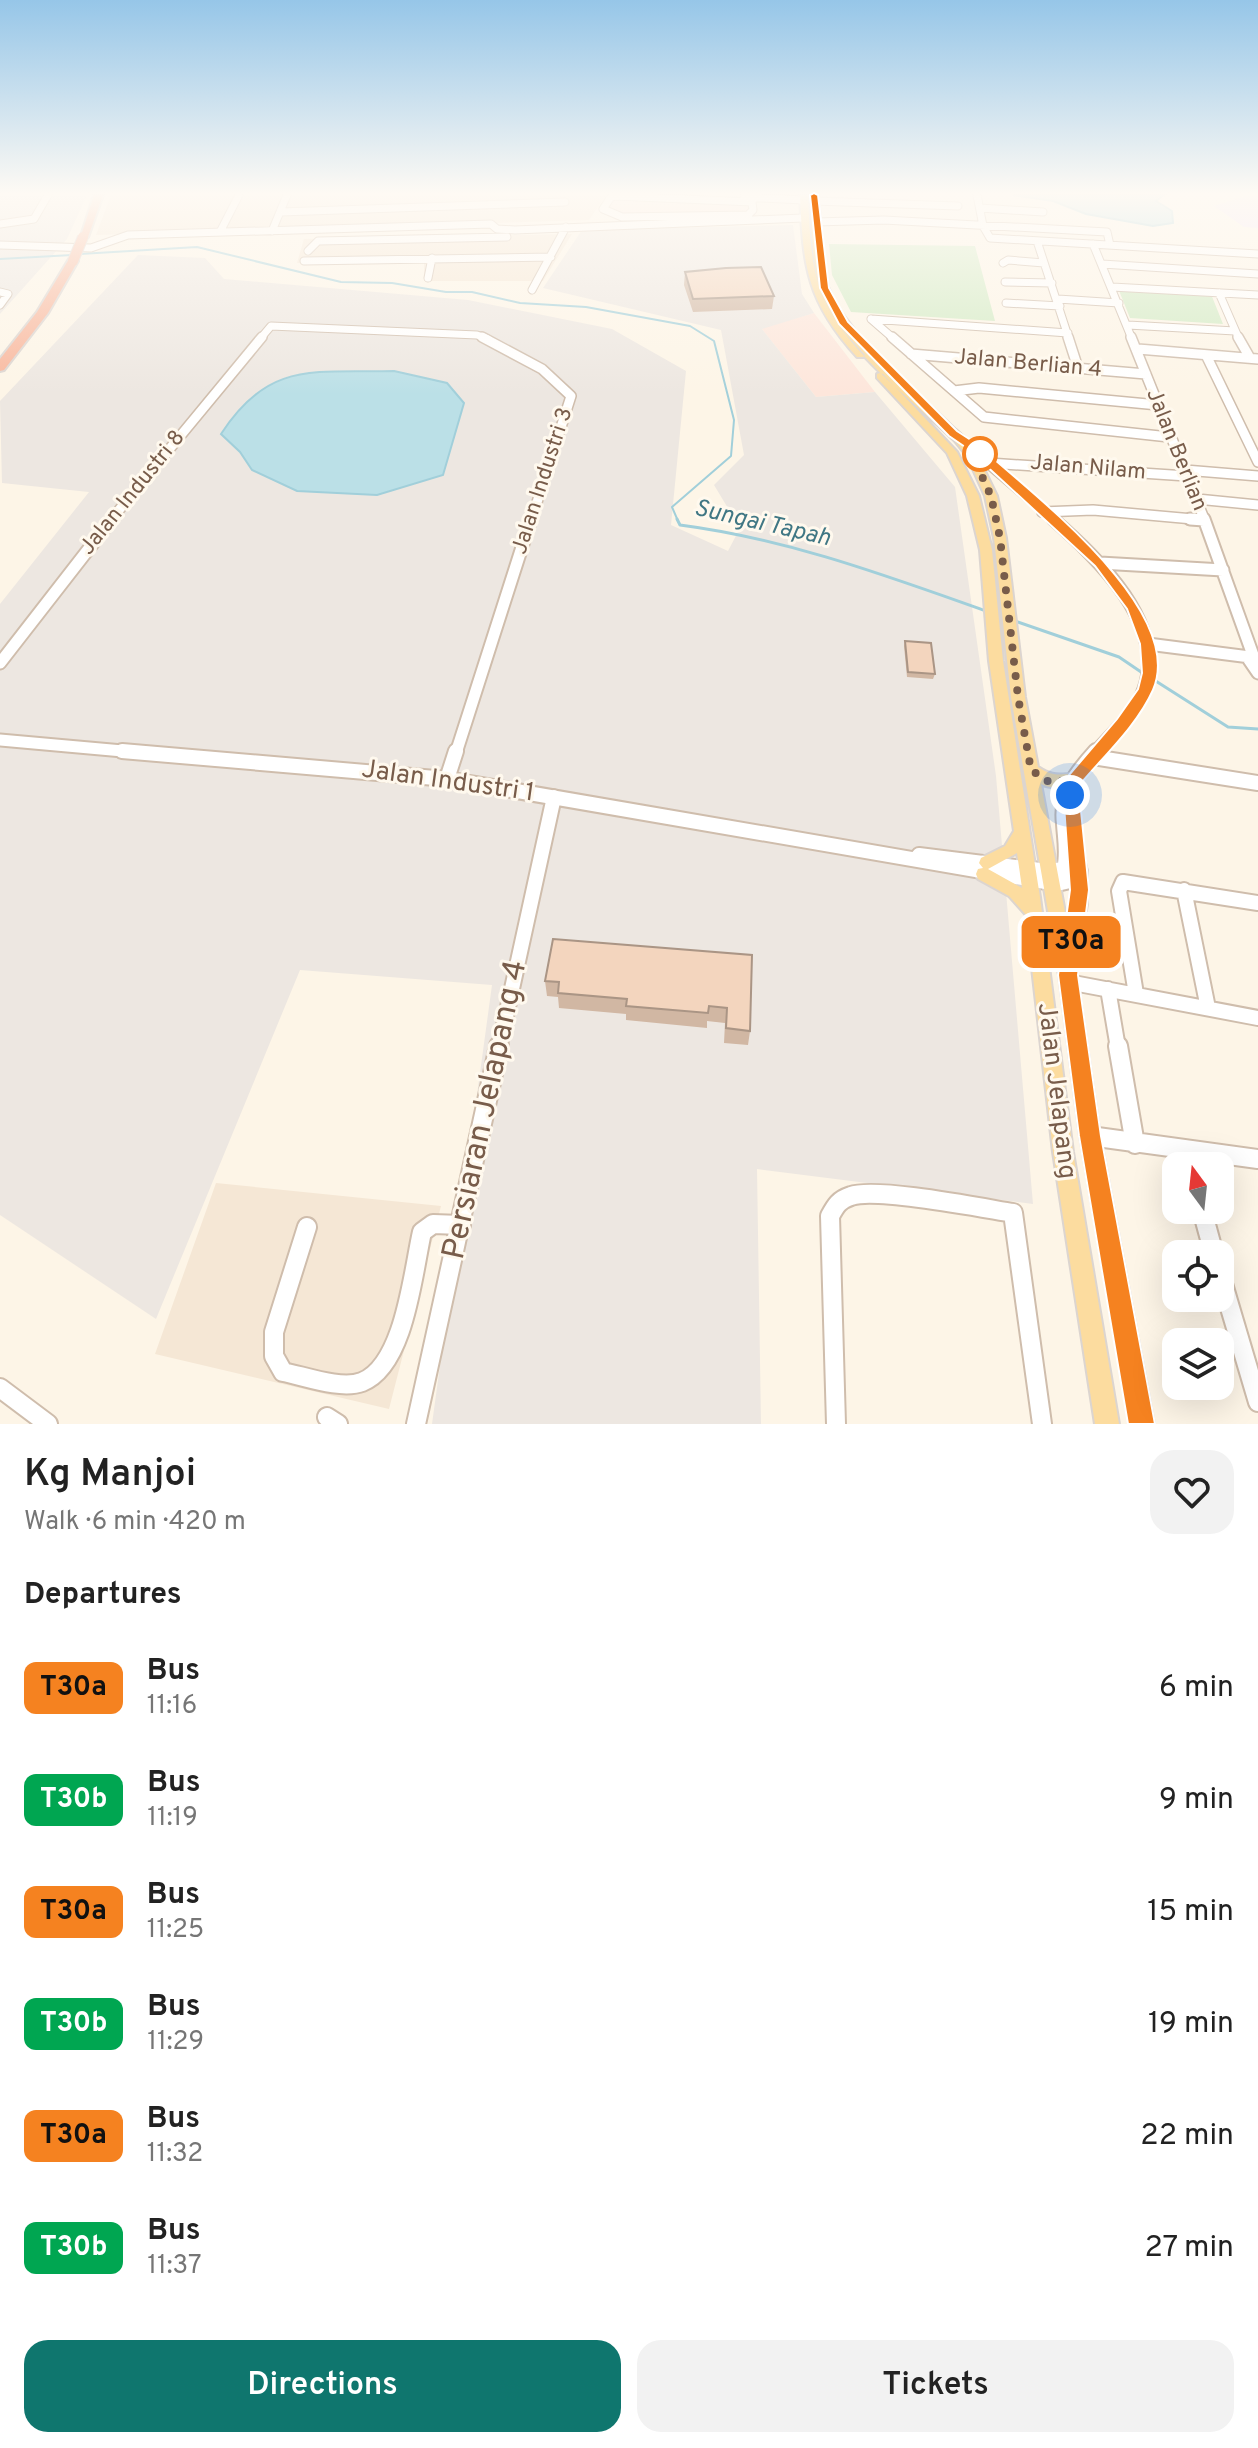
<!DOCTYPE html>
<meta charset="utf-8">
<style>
:root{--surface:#fff;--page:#f2f2f2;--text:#222;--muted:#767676;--accent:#0f766e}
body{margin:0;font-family:Overpass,sans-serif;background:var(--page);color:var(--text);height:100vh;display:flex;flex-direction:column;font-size:30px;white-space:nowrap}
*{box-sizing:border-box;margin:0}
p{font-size:26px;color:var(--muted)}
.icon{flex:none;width:44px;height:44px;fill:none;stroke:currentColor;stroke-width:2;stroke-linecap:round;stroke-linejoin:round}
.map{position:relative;height:1424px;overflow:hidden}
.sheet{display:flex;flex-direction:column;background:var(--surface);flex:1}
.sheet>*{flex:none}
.badge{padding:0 16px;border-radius:12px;font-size:28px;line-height:52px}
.needle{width:52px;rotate:345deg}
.tools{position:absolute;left:1162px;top:1152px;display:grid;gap:16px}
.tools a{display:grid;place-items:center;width:72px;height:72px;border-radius:16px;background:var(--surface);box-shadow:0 8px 32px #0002;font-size:40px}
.you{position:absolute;width:40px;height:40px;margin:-20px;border:6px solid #fff;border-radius:50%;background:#1a73e8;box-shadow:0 0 0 12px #1a73e833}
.map>.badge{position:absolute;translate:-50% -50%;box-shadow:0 0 0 4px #fff}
h2{padding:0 24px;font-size:30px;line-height:72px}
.round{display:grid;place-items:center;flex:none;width:84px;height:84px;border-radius:24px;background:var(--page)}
.overview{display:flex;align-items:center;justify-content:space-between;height:136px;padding:0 24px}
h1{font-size:38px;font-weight:600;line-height:60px}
.button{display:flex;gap:16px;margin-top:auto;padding:16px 24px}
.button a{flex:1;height:92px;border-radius:24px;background:var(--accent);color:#fff;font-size:32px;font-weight:600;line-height:92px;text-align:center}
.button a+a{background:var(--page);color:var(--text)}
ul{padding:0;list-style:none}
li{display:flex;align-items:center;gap:24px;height:112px;padding:0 24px}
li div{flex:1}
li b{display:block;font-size:30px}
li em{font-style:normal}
li .badge{min-width:88px;font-weight:700;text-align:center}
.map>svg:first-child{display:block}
.residential{fill:#f5e7d5}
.commercial{fill:#fde6db}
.industrial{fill:#ede7e1}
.education{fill:#f2e4f9}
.green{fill:#d3ebc5}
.water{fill:#bbe0e7;stroke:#a1cfda;stroke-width:2}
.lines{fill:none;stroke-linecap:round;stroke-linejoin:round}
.stream-far1{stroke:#a1cfda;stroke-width:2}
.stream{stroke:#a1cfda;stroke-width:3}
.minor-far4-casing{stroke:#cfbdac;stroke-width:9}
.minor-far3-casing{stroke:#cfbdac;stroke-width:12}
.minor-far2-casing{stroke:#cfbdac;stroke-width:15}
.minor-far1-casing{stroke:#cfbdac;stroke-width:18}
.minor-casing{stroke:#cfbdac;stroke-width:22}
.major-casing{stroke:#dcd5d0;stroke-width:4}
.highway-casing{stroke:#dcd5d0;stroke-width:4}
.minor-far4{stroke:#fff;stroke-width:7}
.minor-far3{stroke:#fff;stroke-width:9}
.minor-far2{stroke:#fff;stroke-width:11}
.minor-far1{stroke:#fff;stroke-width:14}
.minor{stroke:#fff;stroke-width:18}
.major{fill:#fcdc9f;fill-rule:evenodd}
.highway{fill:#f8b79d;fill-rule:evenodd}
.highway-bridge-casing{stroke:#dcd5d0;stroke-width:12;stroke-linecap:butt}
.highway-bridge{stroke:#f8b79d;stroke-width:10}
.wall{fill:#d1b7a3}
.building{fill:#f3d5be;stroke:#aa9585;stroke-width:2}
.line{fill:#f58220;stroke:#fff;stroke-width:2}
.walk{stroke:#785c4a;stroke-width:8;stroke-dasharray:0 14.4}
.stop-dot{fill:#fff;stroke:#f58220;stroke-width:4}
.labels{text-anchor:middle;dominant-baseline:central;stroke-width:6;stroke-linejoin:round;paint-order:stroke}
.far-street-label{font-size:22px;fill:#785c4a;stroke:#fff9ee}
.far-water-label{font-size:24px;font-style:italic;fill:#407784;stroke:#fff9ee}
.street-label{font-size:26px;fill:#785c4a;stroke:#fff9ee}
.near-street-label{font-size:32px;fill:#785c4a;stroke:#fff9ee}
</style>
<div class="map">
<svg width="1258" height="1424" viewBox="0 0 1258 1424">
<rect width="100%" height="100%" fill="#fdf5e7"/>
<path class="residential" d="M111,195H606L589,220L96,235Z
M572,234L543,281H424V261L297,263L304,239Z
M216,1183L441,1206L389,1409L155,1354Z"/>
<path class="commercial" d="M606,195H648L756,200L754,216L616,218L598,211Z
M814,313L875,392L816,397L761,328Z"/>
<path class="industrial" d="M0,195H87L67,239L0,314Z
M793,225L802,294L814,313L762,329L816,397L875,392L955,487L996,776L1033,1204L757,1169L761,1424H432L492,985L300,970L156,1319L0,1215V604L89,492L2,483L0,401L138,255L205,258L224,279L468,300L612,329L686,371L671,525L728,551L740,528L714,485L744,455L721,330L543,288L582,230Z"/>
<path class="education" d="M1248,195H1258V228L1244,227L1214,206Z"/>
<path class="green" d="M829,244L975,246L995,321L851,312L832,275Z
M1118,288L1211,294L1223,324L1130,318Z"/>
<path class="water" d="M1013,195H1164L1156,201L1172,211L1173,223L1153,226L1086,214L1053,201Z
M394,371L447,383L464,403L443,475L377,495L297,491L252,470L240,452L221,434C269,360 314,373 394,371Z"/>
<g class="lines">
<path class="stream-far1" d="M80,254L197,247L341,282L392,283L446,292H472L520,303L586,307L690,326L714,341L734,420L731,456L672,507L678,521
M0,259L72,255"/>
<path class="stream" d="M677,519L680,525C788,539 887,576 989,612
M1015,621L1119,657L1144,674
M1151,678L1228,727L1258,729"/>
<defs>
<path id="minor-far4" d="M977,195L983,226L990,238L1258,254
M616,196L752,202L753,210L748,215L622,217L603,209L611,197Z
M744,197L804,200
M814,201L958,206
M980,208L1043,212
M281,212L565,202
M816,222L884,220L1107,232L1110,245
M0,224L34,219L48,195
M272,231L287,195
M220,232L239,195
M1037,241L1069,339
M1093,244L1132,339
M0,245L91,248L128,235L491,224L497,229L515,230L803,218
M308,251L318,241L507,237
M304,261L551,257
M1003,263L1008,260L1044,263
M1102,264L1258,274
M428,278L432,258
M1005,282L1052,283
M1112,287L1258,295
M532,290L566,227
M0,292L8,294L0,305
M1219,293L1239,339
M1058,299L1119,303
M1006,303L1060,306
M871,319L894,339
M871,319L1068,333
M1128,325L1235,331
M260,339L271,326L477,335L488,339"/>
<path id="minor-far3" d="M482,337L542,369L571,396L531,521
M892,337L984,417L1169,437
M1068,337L1078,368
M1131,337L1205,521
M1238,337L1250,358
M1138,349L1258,359
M911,354L1146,374
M1206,355L1258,462
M954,391L979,388L1158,405
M953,433L1056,521
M989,463L1187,476
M1185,470L1258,476
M1197,499L1258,505
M1042,512L1093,510L1204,520
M110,521L262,337"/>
<path id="minor-far2" d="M1053,519C1098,559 1167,623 1144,689C1136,713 1111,734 1095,753
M1190,519L1204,520
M1204,519L1254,658
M1100,563L1223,570
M1148,644L1258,658
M1247,657L1258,673
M0,663L112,519
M0,740L145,753
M456,753L531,519"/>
<path id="minor-far1" d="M122,751L447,779L1057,884L1070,881L1079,870L1070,809L1075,780
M1093,757L1258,783
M447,779L456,751
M919,855L1048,871L1064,869C1068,854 1065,840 1064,824C1060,793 1076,773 1096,751
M1184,890L1208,1008
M1068,982L1258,1018
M1108,989L1118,1048
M1136,994L1119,891L1123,882L1258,903
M499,1048L554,797"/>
<path id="minor" d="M1118,1046L1135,1144
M1090,1136L1258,1159
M1202,1210L1214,1254
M307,1227L274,1332V1356L283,1372C304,1376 341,1390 362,1382C405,1365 413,1271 422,1232L433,1224L461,1225
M1220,1274L1258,1402
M0,1388L48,1424
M327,1417L338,1424
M416,1424L499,1046
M836,1424L830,1216C836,1205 839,1200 851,1196C876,1187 982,1208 1013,1213L1042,1424"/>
<path id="major" d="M800,195H808C810,237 810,280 833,316C842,331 854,342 865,355L863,357H857C807,302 803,267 800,195Z
M810,195H818L824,265L828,287L837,307L866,345L963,437L977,455L997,496L1006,538L1025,697L1038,767C1058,780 1061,771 1080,776L1082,780L1080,784C1069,787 1052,790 1041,784L1067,923L1071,904V870L1073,865L1079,864L1085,865L1087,870V904L1078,958L1075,963L1100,1136L1154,1424H1130L1080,1136L1059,975L1011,697L994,538L985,496L967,456L955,441C911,398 840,348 820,288C811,259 812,225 810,195Z
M880,373L883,374L957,452L979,496L992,550L1003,661L1040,897L1073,1152L1119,1424H1095L1053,1152L1026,915L1009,896L978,879L976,874L978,869L983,868L979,863L981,858L1005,846L1014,831L989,661L980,550L967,496L947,453L877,378V374ZM1017,853L1022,888L988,869Z"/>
<path id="highway" d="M94,195H103L88,237L80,239Z
M69,259L78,261L48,313L4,370L0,371V359L37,312Z"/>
</defs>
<use href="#minor-far4" class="minor-far4-casing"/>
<use href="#minor-far3" class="minor-far3-casing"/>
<use href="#minor-far2" class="minor-far2-casing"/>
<use href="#minor-far1" class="minor-far1-casing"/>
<use href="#minor" class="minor-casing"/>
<use href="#major" class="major-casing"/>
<use href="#highway" class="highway-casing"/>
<use href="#minor-far4" class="minor-far4"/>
<use href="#minor-far3" class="minor-far3"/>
<use href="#minor-far2" class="minor-far2"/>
<use href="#minor-far1" class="minor-far1"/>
<use href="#minor" class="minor"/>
<use href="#major" class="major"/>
<use href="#highway" class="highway"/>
<defs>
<path id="highway-bridge" d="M73,261L83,237"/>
</defs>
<use href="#highway-bridge" class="highway-bridge-casing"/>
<use href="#highway-bridge" class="highway-bridge"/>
</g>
<path class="wall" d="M685,272L774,296L772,309L693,312L684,285Z
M905,641L935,674L933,679L907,677L904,646Z
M752,955L750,1031L748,1045L724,1043L725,1023L707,1021V1028L626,1020V1014L559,1008L558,997L547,996L545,981Z"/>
<path class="building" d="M761,267L774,296L693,299L685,272L726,268Z
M905,641L931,643L935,674L908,672Z
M553,939L752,955L750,1031L726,1028L727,1008L709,1006L708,1013L626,1006L627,999L558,993L559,982L545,981Z"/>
<linearGradient id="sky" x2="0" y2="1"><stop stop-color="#96c6e8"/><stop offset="0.49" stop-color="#fefaf4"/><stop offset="1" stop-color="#fefaf4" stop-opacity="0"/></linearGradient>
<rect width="1258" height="394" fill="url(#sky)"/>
<path class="line" d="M814,193L818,195L829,288L848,322L957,431L977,444C1028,491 1188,609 1153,690C1138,724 1106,754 1082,782L1079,791L1089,890L1078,975L1101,1136L1155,1424H1128L1079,1136L1058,975L1070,890L1063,791L1069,775L1117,719L1138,689L1142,673L1140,644L1127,609L1095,566L968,449L949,436L839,324L820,288L810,195Z"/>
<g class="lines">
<path class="walk" d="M980,454L974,459L991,496L1000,538L1018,697L1031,770L1049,782L1075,780L1070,795"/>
</g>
<circle class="stop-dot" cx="980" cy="454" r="16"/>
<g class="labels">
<g class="far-street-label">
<text transform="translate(1028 364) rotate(5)">Jalan Berlian 4</text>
<text transform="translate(1176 450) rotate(68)">Jalan Berlian</text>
<text transform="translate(1088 468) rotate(5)">Jalan Nilam</text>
<text transform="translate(543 481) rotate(-72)">Jalan Industri 3</text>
<text transform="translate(133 493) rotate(-51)">Jalan Industri 8</text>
</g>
<g class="far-water-label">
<text transform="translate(762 524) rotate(13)">Sungai Tapah</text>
</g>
<g class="street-label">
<text transform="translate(448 782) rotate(8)">Jalan Industri 1</text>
<text transform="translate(1056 1091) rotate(83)">Jalan Jelapang</text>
</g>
<g class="near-street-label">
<text transform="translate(486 1110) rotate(-78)">Persiaran Jelapang 4</text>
</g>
</g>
</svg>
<div class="tools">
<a><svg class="needle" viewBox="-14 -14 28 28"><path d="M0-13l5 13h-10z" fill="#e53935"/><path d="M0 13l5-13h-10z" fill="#767676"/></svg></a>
<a><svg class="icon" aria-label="locate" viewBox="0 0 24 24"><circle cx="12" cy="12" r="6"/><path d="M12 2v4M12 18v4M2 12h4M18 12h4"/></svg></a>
<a><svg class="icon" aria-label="layers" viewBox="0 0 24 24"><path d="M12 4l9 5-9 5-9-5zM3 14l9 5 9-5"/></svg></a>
</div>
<div class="you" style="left:1070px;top:795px"></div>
<b class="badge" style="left:1071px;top:942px;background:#f58220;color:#111">T30a</b>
</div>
<section class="sheet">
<div class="overview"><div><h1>Kg Manjoi</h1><p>Walk · 6 min · 420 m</p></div><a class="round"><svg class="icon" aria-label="heart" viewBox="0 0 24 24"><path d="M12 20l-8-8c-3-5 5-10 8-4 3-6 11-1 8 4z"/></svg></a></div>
<h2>Departures</h2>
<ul>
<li><span class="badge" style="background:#f58220;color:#111">T30a</span><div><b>Bus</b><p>11:16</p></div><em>6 min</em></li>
<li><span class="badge" style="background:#00a651;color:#fff">T30b</span><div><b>Bus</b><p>11:19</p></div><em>9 min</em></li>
<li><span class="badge" style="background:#f58220;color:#111">T30a</span><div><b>Bus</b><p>11:25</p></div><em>15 min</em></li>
<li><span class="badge" style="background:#00a651;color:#fff">T30b</span><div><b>Bus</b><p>11:29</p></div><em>19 min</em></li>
<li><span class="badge" style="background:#f58220;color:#111">T30a</span><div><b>Bus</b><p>11:32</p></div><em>22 min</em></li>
<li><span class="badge" style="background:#00a651;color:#fff">T30b</span><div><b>Bus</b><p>11:37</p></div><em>27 min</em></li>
</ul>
<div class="button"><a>Directions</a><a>Tickets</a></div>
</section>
